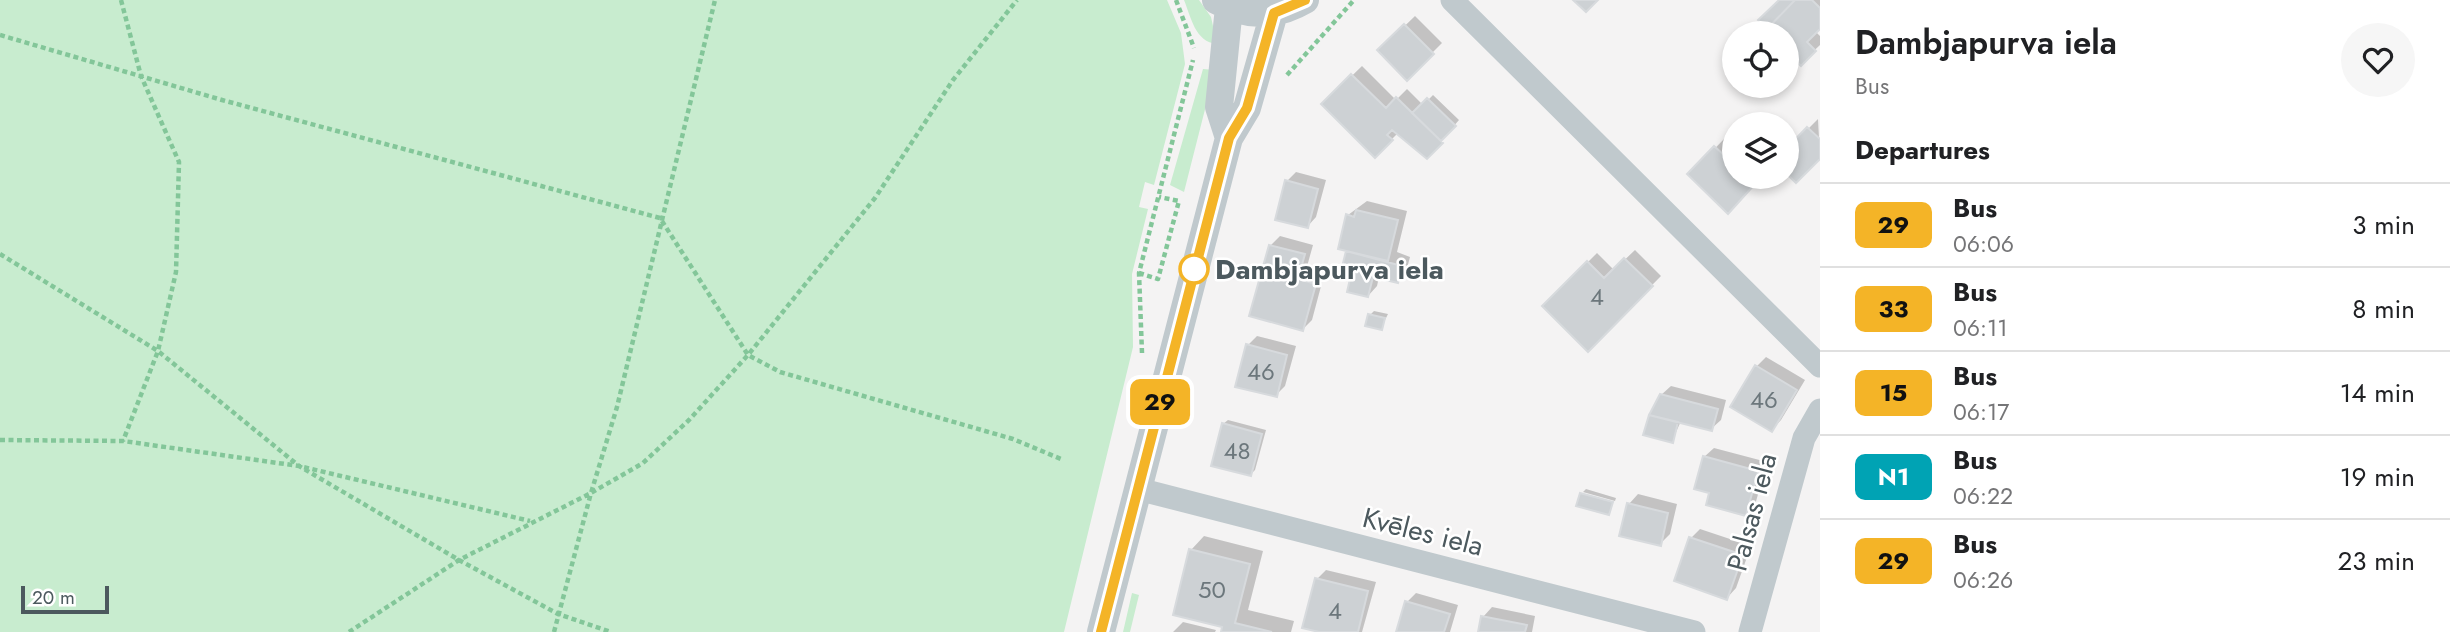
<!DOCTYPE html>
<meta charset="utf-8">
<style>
:root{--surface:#fff;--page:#f6f6f6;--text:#202124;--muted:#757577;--line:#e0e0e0}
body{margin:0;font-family:Jost,sans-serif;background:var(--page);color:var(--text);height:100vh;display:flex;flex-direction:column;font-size:26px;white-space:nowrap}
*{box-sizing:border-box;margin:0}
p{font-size:23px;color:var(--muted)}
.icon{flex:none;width:38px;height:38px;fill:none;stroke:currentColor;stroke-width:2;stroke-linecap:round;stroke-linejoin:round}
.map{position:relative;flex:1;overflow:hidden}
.sheet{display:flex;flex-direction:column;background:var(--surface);width:630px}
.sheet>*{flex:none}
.badge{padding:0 14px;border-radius:10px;font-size:24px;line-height:46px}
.buttons{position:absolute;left:1722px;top:21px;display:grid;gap:14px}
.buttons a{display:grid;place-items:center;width:77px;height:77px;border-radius:50%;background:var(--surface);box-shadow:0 4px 10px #0003;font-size:35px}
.scale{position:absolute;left:21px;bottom:18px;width:88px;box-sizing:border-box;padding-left:7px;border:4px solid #4c595e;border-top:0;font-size:19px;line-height:24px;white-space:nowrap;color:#4c595e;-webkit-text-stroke:5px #fff;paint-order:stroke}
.map>.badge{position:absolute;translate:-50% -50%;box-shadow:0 0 0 4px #fff}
h2{padding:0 35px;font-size:26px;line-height:63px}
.round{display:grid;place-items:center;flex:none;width:74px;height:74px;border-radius:37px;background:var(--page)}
.summary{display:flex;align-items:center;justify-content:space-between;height:119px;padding:0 35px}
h1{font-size:33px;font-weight:600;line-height:52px}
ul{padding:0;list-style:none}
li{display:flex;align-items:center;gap:21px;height:84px;padding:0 35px;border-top:2px solid var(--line)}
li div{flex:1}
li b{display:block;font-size:26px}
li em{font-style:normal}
li .badge{min-width:77px;font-weight:700;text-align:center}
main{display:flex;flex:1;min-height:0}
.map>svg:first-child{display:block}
.green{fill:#c8eccf}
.shadow{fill:#0003}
.building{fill:#cdd1d4;stroke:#d7dadd;stroke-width:2}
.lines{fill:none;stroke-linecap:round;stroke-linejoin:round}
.path{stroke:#83c699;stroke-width:4.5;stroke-dasharray:5 3.5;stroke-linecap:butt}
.minor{stroke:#c0c9cd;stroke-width:23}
.tertiary{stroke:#c0c9cd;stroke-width:28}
.line-casing{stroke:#fff;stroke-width:16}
.line{stroke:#f4b427;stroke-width:10}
.stop-dot{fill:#fff;stroke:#f4b427;stroke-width:3.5}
.labels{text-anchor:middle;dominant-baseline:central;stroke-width:5;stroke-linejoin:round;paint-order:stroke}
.number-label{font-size:24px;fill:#6c777c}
.stop-label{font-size:28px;font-weight:bold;fill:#4c595e;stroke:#fff;text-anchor:start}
.street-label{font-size:28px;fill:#4c595e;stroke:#fff}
</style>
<main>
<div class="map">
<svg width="1820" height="632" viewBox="0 0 1820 632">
<rect width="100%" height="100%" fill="#f4f3f3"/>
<path class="green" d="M0,0H1167L1181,33L1185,64L1154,185L1145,182L1139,207L1148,209L1132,274L1133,347L1064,632H0Z
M1184,0H1199L1211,17L1217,44C1195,42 1191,17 1184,0Z
M1203,69L1215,70L1184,192L1170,185Z
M1132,593L1139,595L1130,632H1123Z"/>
<path class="shadow" d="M1781,0H1820V26L1815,31L1820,36V45L1801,63L1787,49V33L1768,31Z
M1415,16L1442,43L1407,78L1380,50Z
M1362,66L1396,100L1407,89L1423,105L1433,95L1459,120L1427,157L1398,133L1375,156L1323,104Z
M1818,119L1820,157L1796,181L1787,171V138L1789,136L1795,142Z
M1725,138L1734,147V177H1761L1728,211L1690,174Z
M1296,172L1326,180L1316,217L1307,227L1287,181Z
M1367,201L1407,211L1397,252L1410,257L1406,272L1397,281L1379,277L1377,286L1368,296L1355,268L1344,266L1348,249V215Z
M1280,236L1313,245L1306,270L1324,275L1312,320L1303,329L1271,245Z
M1635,250L1661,276L1588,350L1544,306L1597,253L1614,270Z
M1374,311L1388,314L1381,328L1370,315Z
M1257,336L1296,346L1285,386L1276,395L1248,345Z
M1766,357L1805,380L1781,420L1772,430L1757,366Z
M1671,386L1726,400L1721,420L1711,429L1681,421L1672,441L1661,395Z
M1228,420L1266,430L1255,470L1251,474L1223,424Z
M1714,448L1767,462L1755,505L1746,514L1712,492L1704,457Z
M1586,489L1616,498L1615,501L1583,492Z
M1638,494L1677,504L1670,534L1660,544L1629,504Z
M1700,529L1751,546L1736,588L1727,598L1691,538Z
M1204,536L1263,551L1248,610L1294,621L1291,632H1223L1224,626L1191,550Z
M1326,570L1376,582L1362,632H1326L1317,579Z
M1416,593L1458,605L1450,632H1398L1407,602Z
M1492,607L1535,616L1532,632H1480L1483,617Z
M1183,622L1216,630L1215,632H1173Z"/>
<path class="building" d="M1573,0H1598L1586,12Z
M1779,0H1795L1767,29L1758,20Z
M1795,0H1812L1820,8V29L1807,42L1816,51L1801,66L1787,52V33L1765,31Z
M1404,24L1434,54L1407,81L1377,50Z
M1351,74L1386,108L1396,97L1443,143L1427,159L1392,130L1387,135L1393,140L1375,158L1321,104Z
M1427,98L1456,126L1441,141L1412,113Z
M1807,127L1820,139V159L1796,183L1787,174V148Z
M1714,146L1734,164V177H1747L1755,184L1728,214L1687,174Z
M1285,180L1318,189L1308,228L1275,220Z
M1356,210L1398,220L1388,261L1338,249L1346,214L1354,217Z
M1269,245L1305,254L1298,279L1316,284L1303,331L1249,316Z
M1346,251L1402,266L1398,283L1373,277L1368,297L1347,292L1352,270L1342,267Z
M1624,258L1653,286L1588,352L1542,306L1587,261L1604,278Z
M1368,314L1385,318L1382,330L1365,326Z
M1246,344L1287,355L1277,397L1235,387Z
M1755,365L1797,390L1772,432L1730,407Z
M1660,394L1718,409L1712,431L1649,415Z
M1649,415L1678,422L1673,443L1643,435Z
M1222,423L1262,434L1251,476L1211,466Z
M1703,456L1758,471L1746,516L1706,505L1709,493L1694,489Z
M1580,493L1613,502L1609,515L1576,506Z
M1627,503L1668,513L1661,546L1619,536Z
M1689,537L1743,555L1727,600L1674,581Z
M1189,549L1250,564L1235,623L1272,632H1221L1222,627L1173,615Z
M1315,578L1368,591L1358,632H1319L1302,628Z
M1405,601L1450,614L1444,632H1396Z
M1481,616L1527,625L1525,632H1478Z"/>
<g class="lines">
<path class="path" d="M121,0L141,76L179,162L176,272L158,351L123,441
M1176,0L1194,48
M0,35L222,100L660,218L748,355L780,372L1013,439L1061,459
M1287,75L1354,0
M0,254L158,351L299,466L459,560L558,614L611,632
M1139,273L1158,279L1179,201L1159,197
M1142,353L1139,273L1193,60
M0,440L123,441L299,466L530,521
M349,632L459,560L591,493L617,407L715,0
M554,632L591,493L643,463L689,420L748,355L875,198L953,80L1017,0"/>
<path class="minor" d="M1452,0L1820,366
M1138,489L1694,632
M1750,632L1804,438L1820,410"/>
<path class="tertiary" d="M1216,0C1246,17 1276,17 1305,0
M1229,138L1219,107L1229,7
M1101,632L1229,138L1247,108L1274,13"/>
</g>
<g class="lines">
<defs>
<path id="line" d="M1101,632L1229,138L1247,108L1274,13L1305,0"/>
</defs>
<use href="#line" class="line-casing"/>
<use href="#line" class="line"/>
</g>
<circle class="stop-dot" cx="1194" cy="269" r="14"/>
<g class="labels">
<g class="number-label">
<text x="1597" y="296">4</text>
<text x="1261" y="371">46</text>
<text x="1764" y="399">46</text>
<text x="1237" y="450">48</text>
<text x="1212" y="589">50</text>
<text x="1335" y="610">4</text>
</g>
<g class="stop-label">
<text x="1215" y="269">Dambjapurva iela</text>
</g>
<g class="street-label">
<text transform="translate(1752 512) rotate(-75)">Palsas iela</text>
<text transform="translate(1423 532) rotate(14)">Kvēles iela</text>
</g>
</g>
</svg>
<div class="buttons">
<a><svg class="icon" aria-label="locate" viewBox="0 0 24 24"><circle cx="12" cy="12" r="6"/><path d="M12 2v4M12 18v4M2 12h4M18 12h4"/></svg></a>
<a><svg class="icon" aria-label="layers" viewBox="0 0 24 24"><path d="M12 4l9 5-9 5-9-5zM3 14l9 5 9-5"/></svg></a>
</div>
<div class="scale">20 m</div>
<b class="badge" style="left:1160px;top:402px;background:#f4b427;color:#111">29</b>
</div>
<section class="sheet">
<div class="summary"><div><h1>Dambjapurva iela</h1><p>Bus</p></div><a class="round"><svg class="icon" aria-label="heart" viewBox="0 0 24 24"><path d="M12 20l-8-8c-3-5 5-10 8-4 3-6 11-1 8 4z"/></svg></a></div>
<h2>Departures</h2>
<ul>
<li><span class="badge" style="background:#f4b427;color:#111">29</span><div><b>Bus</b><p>06:06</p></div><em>3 min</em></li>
<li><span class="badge" style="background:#f4b427;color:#111">33</span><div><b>Bus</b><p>06:11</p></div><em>8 min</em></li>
<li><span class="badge" style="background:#f4b427;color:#111">15</span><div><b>Bus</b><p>06:17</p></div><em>14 min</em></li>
<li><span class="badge" style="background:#00a3b4;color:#fff">N1</span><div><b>Bus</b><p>06:22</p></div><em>19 min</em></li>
<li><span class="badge" style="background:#f4b427;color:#111">29</span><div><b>Bus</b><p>06:26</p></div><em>23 min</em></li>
</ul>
</section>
</main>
